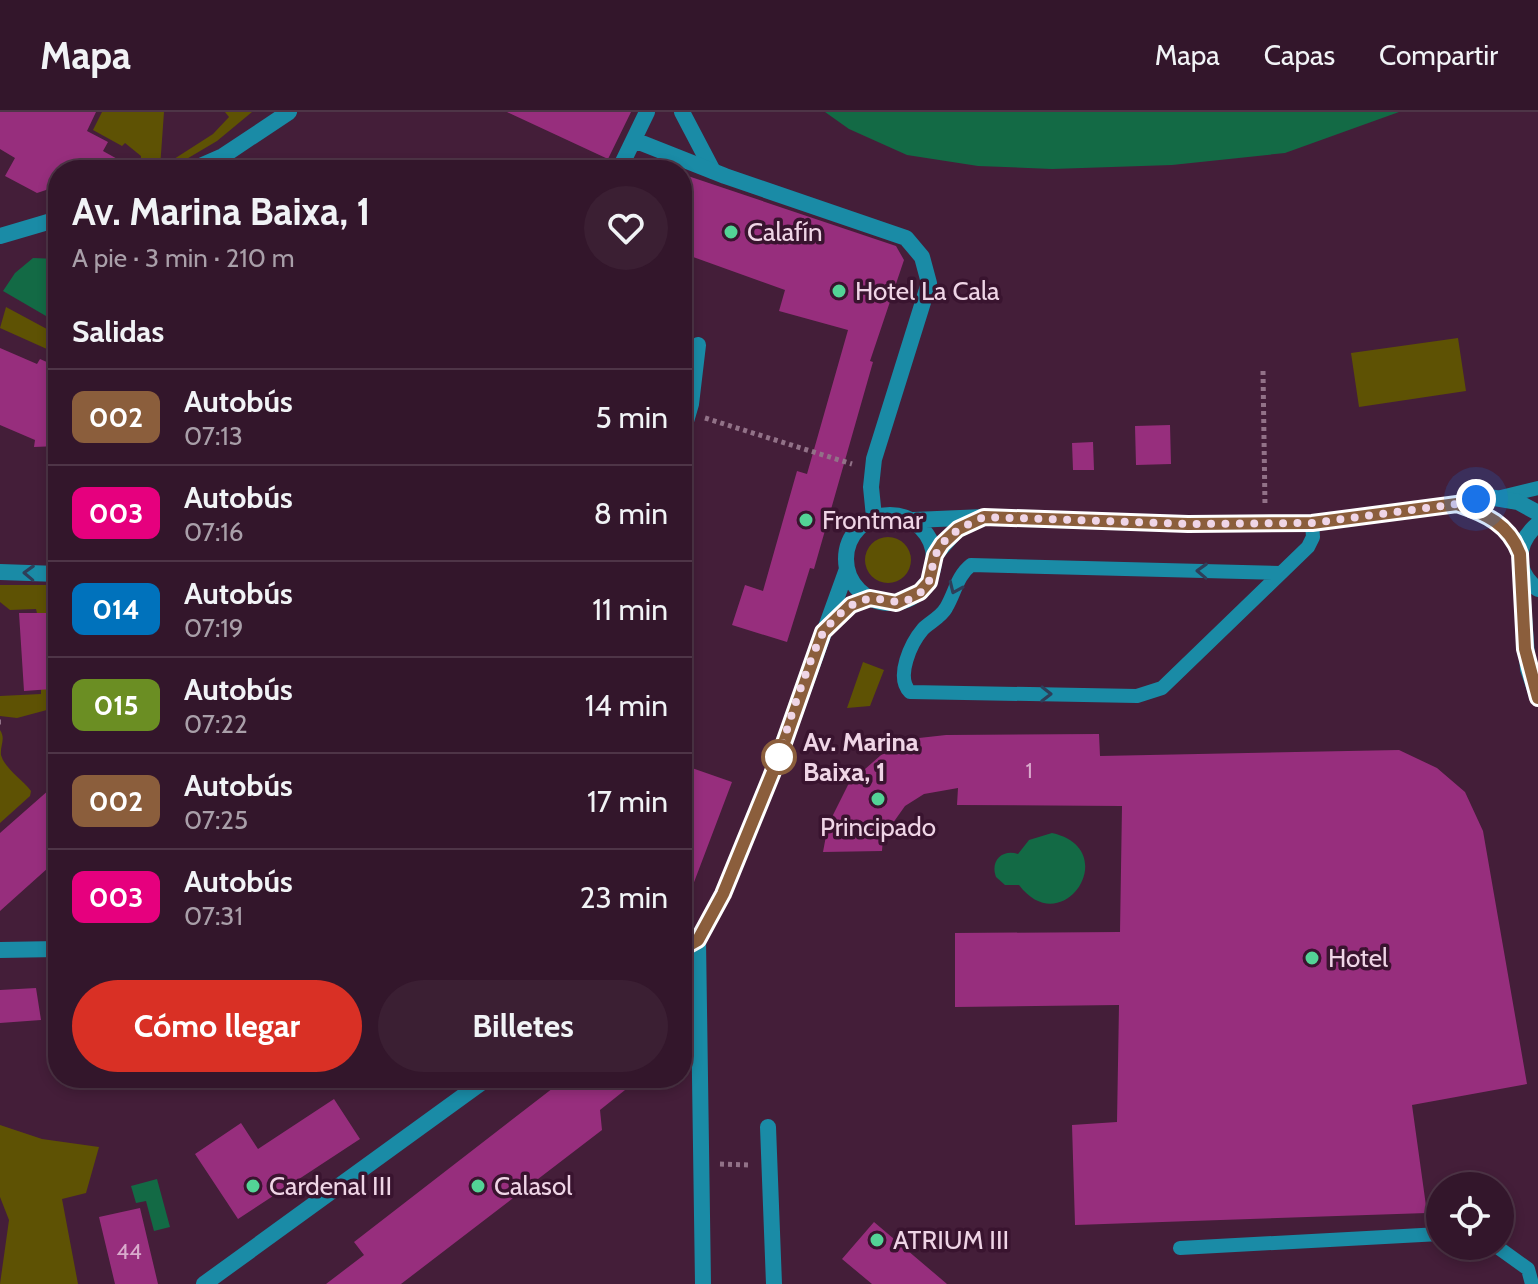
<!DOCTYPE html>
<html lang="es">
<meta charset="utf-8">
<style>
:root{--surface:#33162b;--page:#3b1f33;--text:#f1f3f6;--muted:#a99fa9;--line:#4e3547;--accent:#d93025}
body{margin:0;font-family:Cabin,sans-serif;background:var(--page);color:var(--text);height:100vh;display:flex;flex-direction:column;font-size:30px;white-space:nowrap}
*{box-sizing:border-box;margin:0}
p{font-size:26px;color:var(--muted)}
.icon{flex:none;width:44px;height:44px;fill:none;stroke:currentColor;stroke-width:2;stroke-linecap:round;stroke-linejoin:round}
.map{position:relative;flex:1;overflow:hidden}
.drawer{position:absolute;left:48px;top:48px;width:644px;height:928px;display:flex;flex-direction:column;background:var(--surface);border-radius:32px;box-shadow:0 4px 12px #0003,0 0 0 2px var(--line)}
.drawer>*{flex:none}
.badge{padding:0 16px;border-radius:12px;font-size:28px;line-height:52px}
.buttons{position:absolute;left:1426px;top:1060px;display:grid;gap:16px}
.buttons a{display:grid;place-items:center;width:88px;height:88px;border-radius:50%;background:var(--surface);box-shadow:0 4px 12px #0003,0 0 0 2px var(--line);font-size:40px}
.you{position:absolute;width:40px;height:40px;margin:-20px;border:6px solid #fff;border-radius:50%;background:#1a73e8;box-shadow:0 0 0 12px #1a73e833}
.map>.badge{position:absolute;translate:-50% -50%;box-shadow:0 0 0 4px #fff}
h2{padding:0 24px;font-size:30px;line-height:72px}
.round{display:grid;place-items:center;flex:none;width:84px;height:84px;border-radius:42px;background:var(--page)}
.summary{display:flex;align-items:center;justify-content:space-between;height:136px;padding:0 24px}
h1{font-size:38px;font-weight:800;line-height:60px}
.cta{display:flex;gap:16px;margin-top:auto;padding:16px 24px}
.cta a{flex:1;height:92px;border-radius:48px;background:var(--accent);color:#fff;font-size:32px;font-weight:800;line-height:92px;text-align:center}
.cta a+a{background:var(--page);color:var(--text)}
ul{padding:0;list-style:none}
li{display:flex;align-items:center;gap:24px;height:96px;padding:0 24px;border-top:2px solid var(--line)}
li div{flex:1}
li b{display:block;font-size:30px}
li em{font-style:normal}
li .badge{min-width:88px;font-weight:700;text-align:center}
header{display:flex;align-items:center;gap:48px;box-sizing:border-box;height:112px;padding:0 40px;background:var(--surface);border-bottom:2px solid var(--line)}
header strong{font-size:38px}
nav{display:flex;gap:44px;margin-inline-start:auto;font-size:28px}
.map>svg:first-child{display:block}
.green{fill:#5e5204}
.water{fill:#136a45}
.building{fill:#972e7d}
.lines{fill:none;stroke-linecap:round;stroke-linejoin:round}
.path{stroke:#927288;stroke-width:5;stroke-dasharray:4 4;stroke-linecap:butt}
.service{stroke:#1a8ba6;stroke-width:14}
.pedestrian{stroke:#1a8ba6;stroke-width:16}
.minor{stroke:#1a8ba6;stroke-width:16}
.oneway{stroke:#2e3e59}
.line-casing{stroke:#fff;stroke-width:18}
.line{stroke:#8b5e3c;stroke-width:12}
.walk{stroke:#efd5e6;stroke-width:8;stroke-dasharray:0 14.4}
.poi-dot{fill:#53d396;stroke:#39142f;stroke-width:3}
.stop-dot{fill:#fff;stroke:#8b5e3c;stroke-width:4}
.labels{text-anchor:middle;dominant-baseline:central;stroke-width:7;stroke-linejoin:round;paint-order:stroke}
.number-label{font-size:22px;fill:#d9abcc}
.poi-label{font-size:26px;fill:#efd5e6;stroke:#39142f;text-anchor:start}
.stop-label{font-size:26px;font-weight:bold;fill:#efd5e6;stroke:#39142f;text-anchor:start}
</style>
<header>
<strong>Mapa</strong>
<nav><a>Mapa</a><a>Capas</a><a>Compartir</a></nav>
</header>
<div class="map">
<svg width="1538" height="1172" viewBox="0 0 1538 1172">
<rect width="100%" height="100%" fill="#441e39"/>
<path class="green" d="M102,0H164L160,56L213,22L229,5L225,0H252L217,29L168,58H140L141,44L125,31L122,34L93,18Z
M6,195L58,223V242L0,216Z
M1458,226L1466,279L1359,295L1351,241Z
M865 448a23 23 0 1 1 46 0a23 23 0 1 1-46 0Z
M0,473H58V595L17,606L0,604V584L41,582V577L52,576L47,501H37L36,497L10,498L0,490Z
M863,550L884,558L870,594L847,596Z
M0,618C6,627 0,633 1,643C5,657 22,667 31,679L30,684L0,711Z
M0,1013L42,1027L99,1035L86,1081L62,1087L78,1172H0L9,1108L0,1085Z"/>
<path class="water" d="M825,0H1399L1285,41L1172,53L1052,57L978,54L907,43L849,17Z
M33,146L58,147V211L3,179L15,161Z
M1052,721C1124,737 1063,831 1019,773H1005L996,765C990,749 1002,737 1018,742L1029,728Z
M157,1067L170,1115L154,1119L146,1089L136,1091L131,1074Z"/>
<path class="building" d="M0,0H96L87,19L108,30L103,39L137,58H58L49,77L37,81L5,64L15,46L0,37Z
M507,0H631L608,47Z
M682,62L896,134L904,148L870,249L873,250L814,457L810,456L787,530L732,513L745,473L763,479L797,359L807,362L848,218L779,199L785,178L682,141Z
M0,236L37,252L40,247L58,255V334L34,335L35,328L0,313Z
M1170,313L1171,352L1136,353L1135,314Z
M1093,330L1094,358H1073L1072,331Z
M19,501H47L52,577L24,579Z
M1099,622L1100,644L1399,638L1437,656L1465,680L1483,719L1527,972L1412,993L1427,1101L1075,1113L1072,1013L1117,1010L1119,893L955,895V821L1120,820L1122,694L957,693L958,676L924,682L905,694L883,725L882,739L823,740L828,713L849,671L888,637L910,627L946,623Z
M689,655L732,670L685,794H682V676Z
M58,670V747L0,799V721Z
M36,876L41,908L0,911V878Z
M566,966H640L600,998L602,1018L401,1172H326L364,1143L354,1130Z
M334,987L360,1027L238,1107L195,1042L241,1011L258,1037Z
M140,1096L158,1172H115L99,1105Z
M874,1110L947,1172H872L842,1147Z"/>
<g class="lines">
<path class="path" d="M1263,259L1265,394
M705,306L852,352
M0,610H1
M720,1052L750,1053"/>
<path class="service" d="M1501,385L1538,376
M1280,461L971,453C957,464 955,481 946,496C941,505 930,510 923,517C911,531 895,565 910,580L1137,584L1162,576L1308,435L1313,425L1312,411
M1496,1134L1528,1157L1532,1172
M1180,1136L1440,1122"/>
<path class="pedestrian" d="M682,0L713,59
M698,828L703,1172"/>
<path class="minor" d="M634,28L725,64L906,126L922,145L929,171L874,347L871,375L874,405
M191,58L223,44L289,0
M619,58L647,0
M0,124L58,107
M682,323L691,292L698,233
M1457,392C1486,402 1509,412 1520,442
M846 447a44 44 0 1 1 88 0a44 44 0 1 1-88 0Z
M914,408L984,405L1188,412L1312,411L1457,392L1489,385L1518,390L1538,401
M1538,412C1516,430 1513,460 1538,477
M935,443L958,417L979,407
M1520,452L1528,557L1538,586
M0,460L58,462
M826,517L851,493L870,486
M682,837L698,828L723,782L779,645L847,457
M0,838L58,837
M768,1015L774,1172
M204,1172L488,966"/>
</g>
<defs><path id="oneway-chevron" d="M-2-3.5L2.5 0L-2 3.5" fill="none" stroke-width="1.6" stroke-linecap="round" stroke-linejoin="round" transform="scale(2)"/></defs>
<g class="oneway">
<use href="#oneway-chevron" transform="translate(1202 459) rotate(-178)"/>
<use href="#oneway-chevron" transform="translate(29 461) rotate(-178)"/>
<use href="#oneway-chevron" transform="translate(955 476) rotate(114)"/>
<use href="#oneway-chevron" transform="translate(1046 582) rotate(1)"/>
</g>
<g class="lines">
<defs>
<path id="line" d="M682,837L698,828L723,782L779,645L823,520L851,493L870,486L896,491L920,480L929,470L935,443L942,432L958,417L984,405L1188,412L1312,411L1457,392C1486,402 1509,412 1520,442L1525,537L1538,586"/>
</defs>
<use href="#line" class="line-casing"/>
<use href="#line" class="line"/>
<path class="walk" d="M779,645C784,624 814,532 825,518C834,506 853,488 869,487C888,485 900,498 921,480C934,469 930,455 936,442C945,422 966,413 984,405L1188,412L1312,411L1457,392L1476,387"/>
</g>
<g class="poi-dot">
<circle cx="731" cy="120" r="8"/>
<circle cx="839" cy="179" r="8"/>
<circle cx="806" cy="408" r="8"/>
<circle cx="878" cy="687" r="8"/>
<circle cx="1312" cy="846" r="8"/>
<circle cx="253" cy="1074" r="8"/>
<circle cx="478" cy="1074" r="8"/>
<circle cx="877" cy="1128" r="8"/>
</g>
<circle class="stop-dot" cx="779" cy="645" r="16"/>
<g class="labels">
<g class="number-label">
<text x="1029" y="658">1</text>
<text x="129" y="1139">44</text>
</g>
<g class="poi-label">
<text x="747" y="120">Calafín</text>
<text x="855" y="179">Hotel La Cala</text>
<text x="822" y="408">Frontmar</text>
<text x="878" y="715" text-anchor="middle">Principado</text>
<text x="1328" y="846">Hotel</text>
<text x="269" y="1074">Cardenal III</text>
<text x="494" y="1074">Calasol</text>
<text x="893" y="1128">ATRIUM III</text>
</g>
<g class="stop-label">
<text x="803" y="630">Av. Marina<tspan x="803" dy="30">Baixa, 1</tspan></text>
</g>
</g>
</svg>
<div class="buttons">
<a><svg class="icon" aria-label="locate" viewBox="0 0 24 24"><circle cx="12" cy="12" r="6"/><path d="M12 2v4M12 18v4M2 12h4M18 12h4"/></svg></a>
</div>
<div class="you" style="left:1476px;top:387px"></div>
<section class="drawer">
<div class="summary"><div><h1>Av. Marina Baixa, 1</h1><p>A pie · 3 min · 210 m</p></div><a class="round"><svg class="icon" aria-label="heart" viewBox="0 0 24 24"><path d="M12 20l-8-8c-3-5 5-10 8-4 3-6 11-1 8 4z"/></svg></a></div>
<h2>Salidas</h2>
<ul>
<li><span class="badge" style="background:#8b5e3c;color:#fff">002</span><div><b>Autobús</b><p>07:13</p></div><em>5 min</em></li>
<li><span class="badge" style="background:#e6007e;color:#fff">003</span><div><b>Autobús</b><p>07:16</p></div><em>8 min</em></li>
<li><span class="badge" style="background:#0072bc;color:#fff">014</span><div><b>Autobús</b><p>07:19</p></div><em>11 min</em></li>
<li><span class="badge" style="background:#6b8e23;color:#fff">015</span><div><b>Autobús</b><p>07:22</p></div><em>14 min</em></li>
<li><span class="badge" style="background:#8b5e3c;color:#fff">002</span><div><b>Autobús</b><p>07:25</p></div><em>17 min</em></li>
<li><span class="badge" style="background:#e6007e;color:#fff">003</span><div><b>Autobús</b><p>07:31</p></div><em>23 min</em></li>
</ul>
<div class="cta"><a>Cómo llegar</a><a>Billetes</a></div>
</section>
</div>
